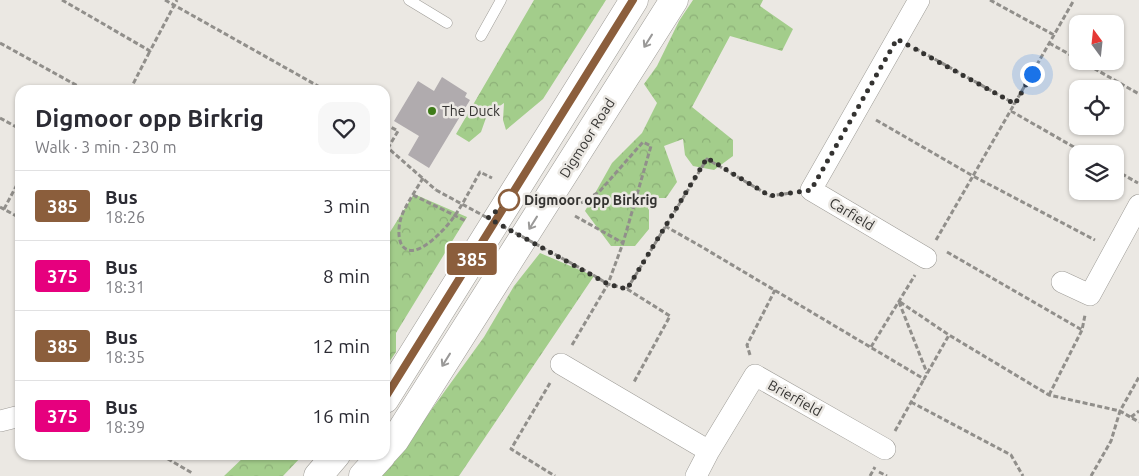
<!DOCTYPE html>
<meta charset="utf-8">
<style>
:root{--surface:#fff;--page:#f7f7f7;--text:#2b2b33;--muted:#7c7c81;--line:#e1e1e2}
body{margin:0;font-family:Ubuntu,sans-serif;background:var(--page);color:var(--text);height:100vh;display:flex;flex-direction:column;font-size:19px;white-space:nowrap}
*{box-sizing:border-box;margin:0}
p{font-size:16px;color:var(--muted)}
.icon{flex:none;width:28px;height:28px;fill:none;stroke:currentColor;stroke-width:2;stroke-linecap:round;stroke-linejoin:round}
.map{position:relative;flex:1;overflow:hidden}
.sheet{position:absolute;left:15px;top:85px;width:375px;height:375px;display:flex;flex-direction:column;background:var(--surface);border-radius:15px;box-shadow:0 1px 4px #0004}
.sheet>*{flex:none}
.badge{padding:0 10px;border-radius:4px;font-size:18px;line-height:32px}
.needle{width:32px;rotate:345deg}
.controls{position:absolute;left:1069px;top:15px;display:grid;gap:10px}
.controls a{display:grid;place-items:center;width:55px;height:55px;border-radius:10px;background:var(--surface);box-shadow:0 1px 4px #0004;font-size:25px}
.you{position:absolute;width:25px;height:25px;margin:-12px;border:4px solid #fff;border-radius:50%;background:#1a73e8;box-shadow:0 0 0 8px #1a73e833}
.map>.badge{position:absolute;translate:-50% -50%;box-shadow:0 0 0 2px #fff}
.round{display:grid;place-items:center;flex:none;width:52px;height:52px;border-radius:15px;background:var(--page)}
.overview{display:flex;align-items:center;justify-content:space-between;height:85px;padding:0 20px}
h1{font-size:24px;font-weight:700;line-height:38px}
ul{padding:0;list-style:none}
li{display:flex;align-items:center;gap:15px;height:70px;padding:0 20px;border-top:1px solid var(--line)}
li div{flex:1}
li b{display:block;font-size:19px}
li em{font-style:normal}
li .badge{min-width:55px;font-weight:700;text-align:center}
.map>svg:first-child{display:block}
.forest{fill:url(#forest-crowns)}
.building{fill:#b0abae}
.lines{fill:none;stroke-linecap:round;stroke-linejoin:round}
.lane-casing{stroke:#9e9c97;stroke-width:11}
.street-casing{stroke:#9e9c97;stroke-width:22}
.secondary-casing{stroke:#9e9c97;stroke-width:29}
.path{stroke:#918f8b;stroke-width:3;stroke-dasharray:5 2.5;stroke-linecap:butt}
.lane{stroke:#fff;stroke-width:10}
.street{stroke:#fff;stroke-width:21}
.secondary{stroke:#fff;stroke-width:28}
.path-bridge{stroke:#918f8b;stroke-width:3;stroke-dasharray:5 2.5;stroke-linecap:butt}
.oneway{stroke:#9a9998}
.line-casing{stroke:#fff;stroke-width:11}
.line{stroke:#8b5e3c;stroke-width:8}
.walk{stroke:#343331;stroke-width:5;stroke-dasharray:0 9}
.poi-dot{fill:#3e7c19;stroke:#ebe8e3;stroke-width:2}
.stop-dot{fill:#fff;stroke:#8b5e3c;stroke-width:2.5}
.labels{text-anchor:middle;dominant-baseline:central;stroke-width:5;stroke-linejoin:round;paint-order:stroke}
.poi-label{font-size:14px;fill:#343331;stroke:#ebe8e3;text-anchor:start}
.street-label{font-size:14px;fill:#343331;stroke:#ebe8e3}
.stop-label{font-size:14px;font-weight:bold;fill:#343331;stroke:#ebe8e3;text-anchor:start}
</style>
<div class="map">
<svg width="1139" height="476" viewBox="0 0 1139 476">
<defs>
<pattern id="forest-crowns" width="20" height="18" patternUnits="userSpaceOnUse" patternTransform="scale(1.25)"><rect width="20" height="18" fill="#a3cd8b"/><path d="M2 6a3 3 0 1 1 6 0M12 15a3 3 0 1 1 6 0" fill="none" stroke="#8db078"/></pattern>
</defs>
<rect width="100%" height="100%" fill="#ebe8e3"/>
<path class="forest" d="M534,0H606L543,99L506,130L503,120L504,103L487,115L481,132L469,142L456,134Z
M693,0H763L760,6L793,29L782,51L730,36L692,107L733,140V156L714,170L693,166L685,155L683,139L664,146L677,182L666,198H649V229L635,246H611L585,211L612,163L642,133L657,103L644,84L657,66L679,21Z
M414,194L467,217L396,333V352L385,368V240Z
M540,253L594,276L459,476H375L408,442L484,337L514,286Z
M246,455H303L283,476H224Z"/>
<path class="building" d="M442,77L467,93L465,97L470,100L429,168L408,155L419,136L394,121L418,81L434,91Z"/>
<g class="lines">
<defs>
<path id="lane" d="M409,0L447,23
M481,36L501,0"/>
<path id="street" d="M919,0L811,190L926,258
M1062,282L1090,295L1139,205
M561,364L709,451
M0,421L20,416
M696,476L709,451L755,375L885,449"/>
<path id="secondary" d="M385,399L634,0
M385,451L395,440L674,0
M318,476L336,455
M363,476L382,455"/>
</defs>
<use href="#lane" class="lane-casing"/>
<use href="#street" class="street-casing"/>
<use href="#secondary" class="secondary-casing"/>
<path class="path" d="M62,0L150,51L177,0
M165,0L325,90
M990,0L1054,35
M0,43L85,90
M1049,43L1078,59
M915,48L1015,104
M1081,61L1139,94
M69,90L73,83
M130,90L150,51
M1011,111L1086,154
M0,118L20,129
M876,120L973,176L1074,0
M385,124L398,131L388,148L436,190
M1115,170L1138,183
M423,178C416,190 407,203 402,215C397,227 396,254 415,250C424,248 434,239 440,233C458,216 468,193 480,172L492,178
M413,195L466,221
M0,207L20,218
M4,209L20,179
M575,216L623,243
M665,226L702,247L924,379L949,335L1049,395L1120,411L1139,422
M936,240L973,176L1095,240
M947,252L1082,330
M593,275L608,284L627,289L670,316L634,382
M627,289L707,159L770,196L791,193
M899,302L927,373
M900,302L949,335
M572,345L608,284L623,243L651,146L643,142L599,192L581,203
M871,347L915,275
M750,355L747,345L775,290
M550,383L511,449L555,476
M1049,395L1082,330L1085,315
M911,402L1011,455L1023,476
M1131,417L1139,411
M895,431L924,379
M161,455L192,473
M879,472L887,476
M870,476L875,467
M1091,476L1111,441L1120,411L1139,377"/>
<use href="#lane" class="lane"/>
<use href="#street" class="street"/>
<use href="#secondary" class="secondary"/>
<path class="path-bridge" d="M436,190L593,275"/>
</g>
<defs><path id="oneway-shaft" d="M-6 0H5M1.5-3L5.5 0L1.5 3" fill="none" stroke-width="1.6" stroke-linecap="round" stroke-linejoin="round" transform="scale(1.25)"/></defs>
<g class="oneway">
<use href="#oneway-shaft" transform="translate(648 41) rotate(122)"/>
<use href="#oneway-shaft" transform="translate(533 223) rotate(122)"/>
<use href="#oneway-shaft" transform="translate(446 360) rotate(122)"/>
</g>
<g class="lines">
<defs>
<path id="line" d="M385,398L633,0"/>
</defs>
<use href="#line" class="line-casing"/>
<use href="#line" class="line"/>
<path class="walk" d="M509,200L488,218L608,284L627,289L707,158L770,196L811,190L897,39L1015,104L1032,74"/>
</g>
<circle class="poi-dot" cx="432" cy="111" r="5"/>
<circle class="stop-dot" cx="509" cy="200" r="10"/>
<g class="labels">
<g class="poi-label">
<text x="442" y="111">The Duck</text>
</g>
<g class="street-label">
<text transform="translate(587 138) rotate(-58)">Digmoor Road</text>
<text transform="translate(852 214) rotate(31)">Carfield</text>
<text transform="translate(795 398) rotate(29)">Brierfield</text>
</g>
<g class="stop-label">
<text x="524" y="200">Digmoor opp Birkrig</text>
</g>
</g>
</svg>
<div class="controls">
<a><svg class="needle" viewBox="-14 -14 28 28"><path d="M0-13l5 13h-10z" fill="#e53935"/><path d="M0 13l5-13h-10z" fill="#7c7c81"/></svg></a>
<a><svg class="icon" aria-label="locate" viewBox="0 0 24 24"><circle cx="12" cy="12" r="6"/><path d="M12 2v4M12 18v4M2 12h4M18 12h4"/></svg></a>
<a><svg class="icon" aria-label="layers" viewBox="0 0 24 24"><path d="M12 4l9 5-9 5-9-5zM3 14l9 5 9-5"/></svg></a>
</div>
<div class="you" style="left:1032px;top:74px"></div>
<b class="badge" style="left:472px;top:259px;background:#8b5e3c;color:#fff">385</b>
<section class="sheet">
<div class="overview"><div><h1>Digmoor opp Birkrig</h1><p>Walk · 3 min · 230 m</p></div><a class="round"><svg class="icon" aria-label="heart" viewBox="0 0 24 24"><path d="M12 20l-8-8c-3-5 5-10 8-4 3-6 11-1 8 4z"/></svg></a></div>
<ul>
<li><span class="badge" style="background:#8b5e3c;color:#fff">385</span><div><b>Bus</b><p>18:26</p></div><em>3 min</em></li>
<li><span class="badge" style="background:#e6007e;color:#fff">375</span><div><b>Bus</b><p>18:31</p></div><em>8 min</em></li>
<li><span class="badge" style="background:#8b5e3c;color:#fff">385</span><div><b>Bus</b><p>18:35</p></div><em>12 min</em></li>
<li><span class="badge" style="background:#e6007e;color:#fff">375</span><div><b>Bus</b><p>18:39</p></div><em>16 min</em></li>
</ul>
</section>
</div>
